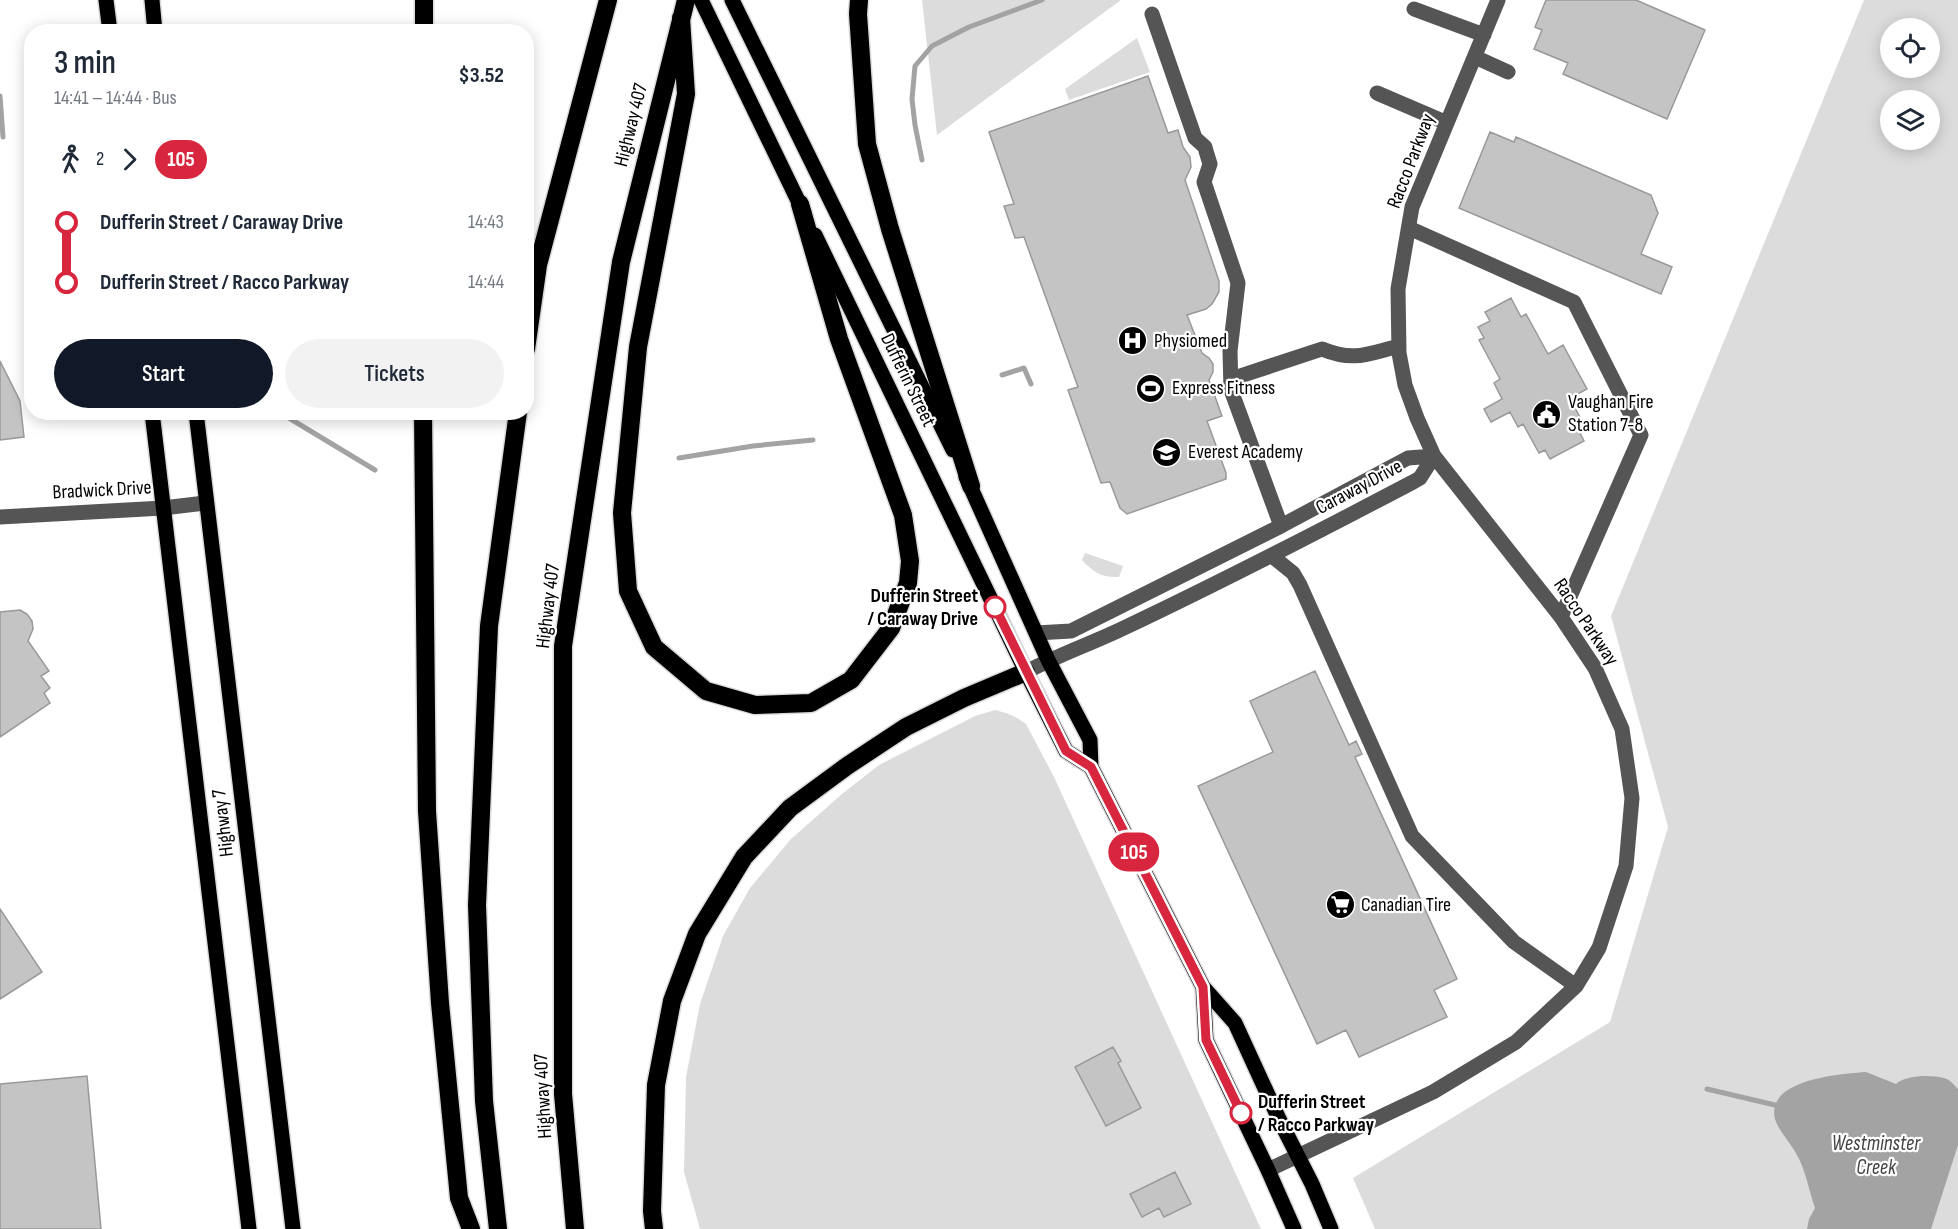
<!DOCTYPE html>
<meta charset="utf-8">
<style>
:root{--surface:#fff;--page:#f2f2f3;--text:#1f2937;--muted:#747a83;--accent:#111827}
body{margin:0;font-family:"Sofia Sans Condensed",sans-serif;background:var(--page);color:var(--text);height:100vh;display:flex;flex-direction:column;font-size:22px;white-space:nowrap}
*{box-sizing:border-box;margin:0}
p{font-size:20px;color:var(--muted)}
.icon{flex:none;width:33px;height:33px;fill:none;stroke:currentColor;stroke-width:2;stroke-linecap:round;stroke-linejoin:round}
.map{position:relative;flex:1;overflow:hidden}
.sheet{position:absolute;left:24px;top:24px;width:510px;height:396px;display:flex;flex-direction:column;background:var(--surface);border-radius:24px;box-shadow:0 3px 15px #0003}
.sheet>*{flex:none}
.badge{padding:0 12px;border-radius:20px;font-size:21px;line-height:39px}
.tools{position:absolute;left:1880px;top:18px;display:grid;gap:12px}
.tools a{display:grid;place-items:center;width:60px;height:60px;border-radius:50%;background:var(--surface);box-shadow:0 3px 15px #0003;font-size:30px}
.map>.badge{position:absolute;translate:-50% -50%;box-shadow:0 0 0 3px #fff}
.legs{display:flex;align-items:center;gap:9px;height:66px;padding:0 30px;font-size:20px}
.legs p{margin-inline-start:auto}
.head{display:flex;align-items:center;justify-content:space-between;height:102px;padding:0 30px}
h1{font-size:33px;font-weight:600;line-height:45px}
.cta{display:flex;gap:12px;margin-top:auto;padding:12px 30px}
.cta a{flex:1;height:69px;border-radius:36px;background:var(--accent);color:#fff;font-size:24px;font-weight:600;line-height:69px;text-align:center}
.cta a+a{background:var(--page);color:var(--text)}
ul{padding:0 30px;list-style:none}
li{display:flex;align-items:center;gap:21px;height:60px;font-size:22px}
li i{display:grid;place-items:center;width:9px;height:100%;margin:0 8px;background:currentColor}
li i::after{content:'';width:15px;height:15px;margin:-8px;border:4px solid;border-radius:50%;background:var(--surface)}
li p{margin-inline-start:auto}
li:first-child i{background:linear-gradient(#0000 50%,currentColor 0)}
li:last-child i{background:linear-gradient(currentColor 50%,#0000 0)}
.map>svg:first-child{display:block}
.green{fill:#dcdcdc;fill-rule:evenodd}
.water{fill:#a3a3a3}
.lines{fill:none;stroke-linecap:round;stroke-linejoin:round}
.stream{stroke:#a3a3a3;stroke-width:5}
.building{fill:#c4c4c4;stroke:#999;stroke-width:1.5}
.major-casing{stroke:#dbdbdb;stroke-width:18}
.highway-casing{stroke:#dbdbdb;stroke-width:21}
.minor{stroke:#555;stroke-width:15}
.major{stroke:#000;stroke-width:15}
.highway{stroke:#000;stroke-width:18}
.line-1-casing{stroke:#fff;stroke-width:14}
.line-1{stroke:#d7263d;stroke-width:9}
.stop-1-dot{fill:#fff;stroke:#d7263d;stroke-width:3}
.labels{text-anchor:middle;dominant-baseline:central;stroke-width:4.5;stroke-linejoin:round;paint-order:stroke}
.street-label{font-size:20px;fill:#000;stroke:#fff}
.poi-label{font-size:20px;fill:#000;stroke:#fff;text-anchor:start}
.stop-label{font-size:20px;font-weight:bold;fill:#000;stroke:#fff;text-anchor:end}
.water-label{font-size:21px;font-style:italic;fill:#444;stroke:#fff}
</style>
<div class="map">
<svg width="1958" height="1229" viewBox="0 0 1958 1229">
<rect width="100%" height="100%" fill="#fff"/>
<path class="green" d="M922,0H1121L937,135Z
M1864,0H1958V1229H1375L1353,1178L1610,1022L1668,827L1611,616ZM1890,28H1929V68H1890ZM1890,100H1929V140H1890Z
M1137,38L1150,72L1069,100L1065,89Z
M1085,553L1123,566L1119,577C1102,578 1093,572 1082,560Z
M995,710C1007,713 1016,716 1026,724L1054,777L1261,1229H700L684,1172L686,1077L700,1004L723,936L750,888L791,839L842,794L879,765L975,716Z"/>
<path class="water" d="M1866,1072L1896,1084C1905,1075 1934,1074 1947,1079C1951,1081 1955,1086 1958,1089V1145L1931,1229H1807L1809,1219L1815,1208C1809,1191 1806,1171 1797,1155C1792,1145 1778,1130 1775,1119C1765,1079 1841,1074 1866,1072Z"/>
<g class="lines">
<path class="stream" d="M0,96L3,137
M922,160L915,125L912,99L915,66L932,46L969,27L1042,0
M1002,375L1024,368L1031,384
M279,412L375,470
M679,458L753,446L813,440
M1707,1089L1775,1105L1780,1108"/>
</g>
<path class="building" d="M1546,0H1636L1705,30L1667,119L1563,74L1568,63L1534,49L1542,30L1535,27Z
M1148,76L1168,133L1178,130L1183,147L1190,157L1191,167L1185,180L1219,281V292L1212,304L1206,309L1187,315L1202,353L1209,358L1213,364V372L1209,380L1222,416L1207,421L1226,473V479L1127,514L1120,508L1110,482L1101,483L1068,390L1078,387L1024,237L1015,238L1004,206L1014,204L989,132Z
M1490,132L1514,142L1516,137L1651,195L1658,213L1641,254L1672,267L1661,294L1459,208Z
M1511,298L1521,317L1526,314L1548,354L1563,345L1587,389L1570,398L1585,427L1579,431L1584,441L1550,459L1545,450L1539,453L1523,424L1518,427L1510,412L1491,422L1484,409L1502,399L1494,383L1500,379L1479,340L1484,338L1478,327L1490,321L1485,312Z
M0,361L20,401L24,437L0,440Z
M20,610L27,614L32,621L33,629L28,641L49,671L41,676L50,688L44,693L50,703L0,737V612Z
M1315,671L1349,745L1356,741L1362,754L1355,757L1457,979L1434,990L1447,1017L1359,1057L1346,1030L1317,1044L1198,786L1273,752L1250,701Z
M0,909L42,972L0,999Z
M1113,1047L1121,1061L1118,1063L1141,1108L1106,1126L1075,1067Z
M87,1076L101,1229H0V1084Z
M1175,1172L1191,1204L1164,1217L1159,1208L1142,1217L1130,1194Z"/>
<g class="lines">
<defs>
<path id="major" d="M106,0L110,32
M152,0L155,32
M701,0L804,213
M732,0L953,450
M815,235L1026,672L1066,751L1091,767
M152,412L249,1229
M196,412L293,1229
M966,477L1048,660L1090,740L1091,767L1203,987L1235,1023L1279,1119L1312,1184L1331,1229
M1203,987L1206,1040L1268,1170L1294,1229"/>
<path id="highway" d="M859,0L858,14L867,144L890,229L971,486
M681,18L686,94L638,347L622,513L628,591L654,647L706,691L755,705L811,703L851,680L891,628L908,583L910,561L903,515L839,339L800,204
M424,32V0
M526,349L538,265L608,0
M423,412L427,811L440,1003L459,1198L471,1229
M498,1229L484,1101L477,905L489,626L518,412
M575,1229L563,1094V646L621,262L686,0
M654,1229L652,1211L656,1085L672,1001L697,934L744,857L790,808L847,766L906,727L964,698L1026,672"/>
</defs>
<use href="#major" class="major-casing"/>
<use href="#highway" class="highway-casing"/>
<path class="minor" d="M1414,9L1484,35
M1152,14L1195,138L1205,147L1206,151L1210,164L1204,182L1238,283L1230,351L1231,390L1281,526
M1475,57L1508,72
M1377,93L1447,123
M1409,228L1574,302L1641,435L1561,617
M1231,379L1322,349C1354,362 1367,354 1399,346
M0,517L163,508L205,503
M1272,556L1293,573L1300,585L1412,836L1514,942L1576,986
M1036,633L1071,631L1281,526L1408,458L1434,456
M1026,672C1058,655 1093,643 1126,627C1223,581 1318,532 1413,482L1420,478L1434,456
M1268,1170L1433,1092L1516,1042L1576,986L1599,948L1626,866L1632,798L1622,729L1595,668L1561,617L1434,456L1417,418L1405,385L1399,353L1398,289L1412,207L1498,0"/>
<use href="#major" class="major"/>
<use href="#highway" class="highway"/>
</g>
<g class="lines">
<defs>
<path id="line-1" d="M995,607L1066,751L1091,767L1203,987L1206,1040L1241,1113"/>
</defs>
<use href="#line-1" class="line-1-casing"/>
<use href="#line-1" class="line-1"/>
</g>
<defs>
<symbol id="hospital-disc" viewBox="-11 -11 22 22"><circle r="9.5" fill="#000" stroke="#fff"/><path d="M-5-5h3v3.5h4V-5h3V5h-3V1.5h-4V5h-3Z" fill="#fff"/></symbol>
<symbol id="stadium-disc" viewBox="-11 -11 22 22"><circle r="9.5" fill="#000" stroke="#fff"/><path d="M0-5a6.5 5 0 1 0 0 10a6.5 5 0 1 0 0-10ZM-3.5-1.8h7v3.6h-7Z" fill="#fff"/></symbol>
<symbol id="civic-disc" viewBox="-11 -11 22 22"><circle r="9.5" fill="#000" stroke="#fff"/><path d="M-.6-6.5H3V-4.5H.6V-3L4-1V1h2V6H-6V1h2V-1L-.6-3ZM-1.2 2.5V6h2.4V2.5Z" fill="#fff"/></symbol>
<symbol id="school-disc" viewBox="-11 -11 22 22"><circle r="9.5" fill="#000" stroke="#fff"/><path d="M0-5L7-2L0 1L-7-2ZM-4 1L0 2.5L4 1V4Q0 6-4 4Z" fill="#fff"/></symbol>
<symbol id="supermarket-disc" viewBox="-11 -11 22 22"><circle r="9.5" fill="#000" stroke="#fff"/><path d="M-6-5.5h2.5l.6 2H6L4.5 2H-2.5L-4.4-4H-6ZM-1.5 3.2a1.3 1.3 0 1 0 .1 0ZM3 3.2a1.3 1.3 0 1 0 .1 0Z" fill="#fff"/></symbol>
</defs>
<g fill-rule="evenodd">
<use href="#hospital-disc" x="1116" y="324" width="33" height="33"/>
<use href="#stadium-disc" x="1134" y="372" width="33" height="33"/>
<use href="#civic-disc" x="1530" y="398" width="33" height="33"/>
<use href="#school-disc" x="1150" y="436" width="33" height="33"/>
<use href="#supermarket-disc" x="1324" y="888" width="33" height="33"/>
</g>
<g class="stop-1-dot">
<circle cx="995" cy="607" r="10"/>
<circle cx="1241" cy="1113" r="10"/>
</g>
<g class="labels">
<g class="street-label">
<text transform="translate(631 125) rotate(-76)">Highway 407</text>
<text transform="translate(1411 161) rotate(-69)">Racco Parkway</text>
<text transform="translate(908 380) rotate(64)">Dufferin Street</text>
<text transform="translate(1359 487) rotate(-28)">Caraway Drive</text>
<text transform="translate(102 490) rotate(-3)">Bradwick Drive</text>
<text transform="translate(548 606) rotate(-83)">Highway 407</text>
<text transform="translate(1586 622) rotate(56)">Racco Parkway</text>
<text transform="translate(223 823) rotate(-97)">Highway 7</text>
<text transform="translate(543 1096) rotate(-93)">Highway 407</text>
</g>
<g class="poi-label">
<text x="1154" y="341">Physiomed</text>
<text x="1172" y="388">Express Fitness</text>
<text x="1568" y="402">Vaughan Fire<tspan x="1568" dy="23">Station 7-8</tspan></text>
<text x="1188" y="452">Everest Academy</text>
<text x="1361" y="905">Canadian Tire</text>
</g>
<g class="stop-label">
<text x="978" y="596">Dufferin Street<tspan x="978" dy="23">/ Caraway Drive</tspan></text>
<text x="1258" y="1102" text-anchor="start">Dufferin Street<tspan x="1258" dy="23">/ Racco Parkway</tspan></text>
</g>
<g class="water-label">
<text x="1876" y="1143">Westminster<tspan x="1876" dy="24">Creek</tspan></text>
</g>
</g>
</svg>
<div class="tools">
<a><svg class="icon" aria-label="locate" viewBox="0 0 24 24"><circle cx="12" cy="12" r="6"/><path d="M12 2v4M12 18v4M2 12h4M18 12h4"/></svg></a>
<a><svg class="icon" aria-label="layers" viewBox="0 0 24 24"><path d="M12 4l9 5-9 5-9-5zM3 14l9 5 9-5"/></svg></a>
</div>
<b class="badge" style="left:1134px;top:852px;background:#d7263d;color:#fff">105</b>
<section class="sheet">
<div class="head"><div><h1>3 min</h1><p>14:41 – 14:44 · Bus</p></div><b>$3.52</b></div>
<div class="legs"><svg class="icon" aria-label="walk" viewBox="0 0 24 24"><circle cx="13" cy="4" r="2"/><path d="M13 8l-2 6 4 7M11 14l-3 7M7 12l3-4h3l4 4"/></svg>2<svg class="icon" aria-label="forward" viewBox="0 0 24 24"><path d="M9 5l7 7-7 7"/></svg><b class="badge" style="background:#d7263d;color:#fff">105</b></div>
<ul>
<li><i style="color:#d7263d"></i><b>Dufferin Street / Caraway Drive</b><p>14:43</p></li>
<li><i style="color:#d7263d"></i><b>Dufferin Street / Racco Parkway</b><p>14:44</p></li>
</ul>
<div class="cta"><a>Start</a><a>Tickets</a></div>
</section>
</div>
